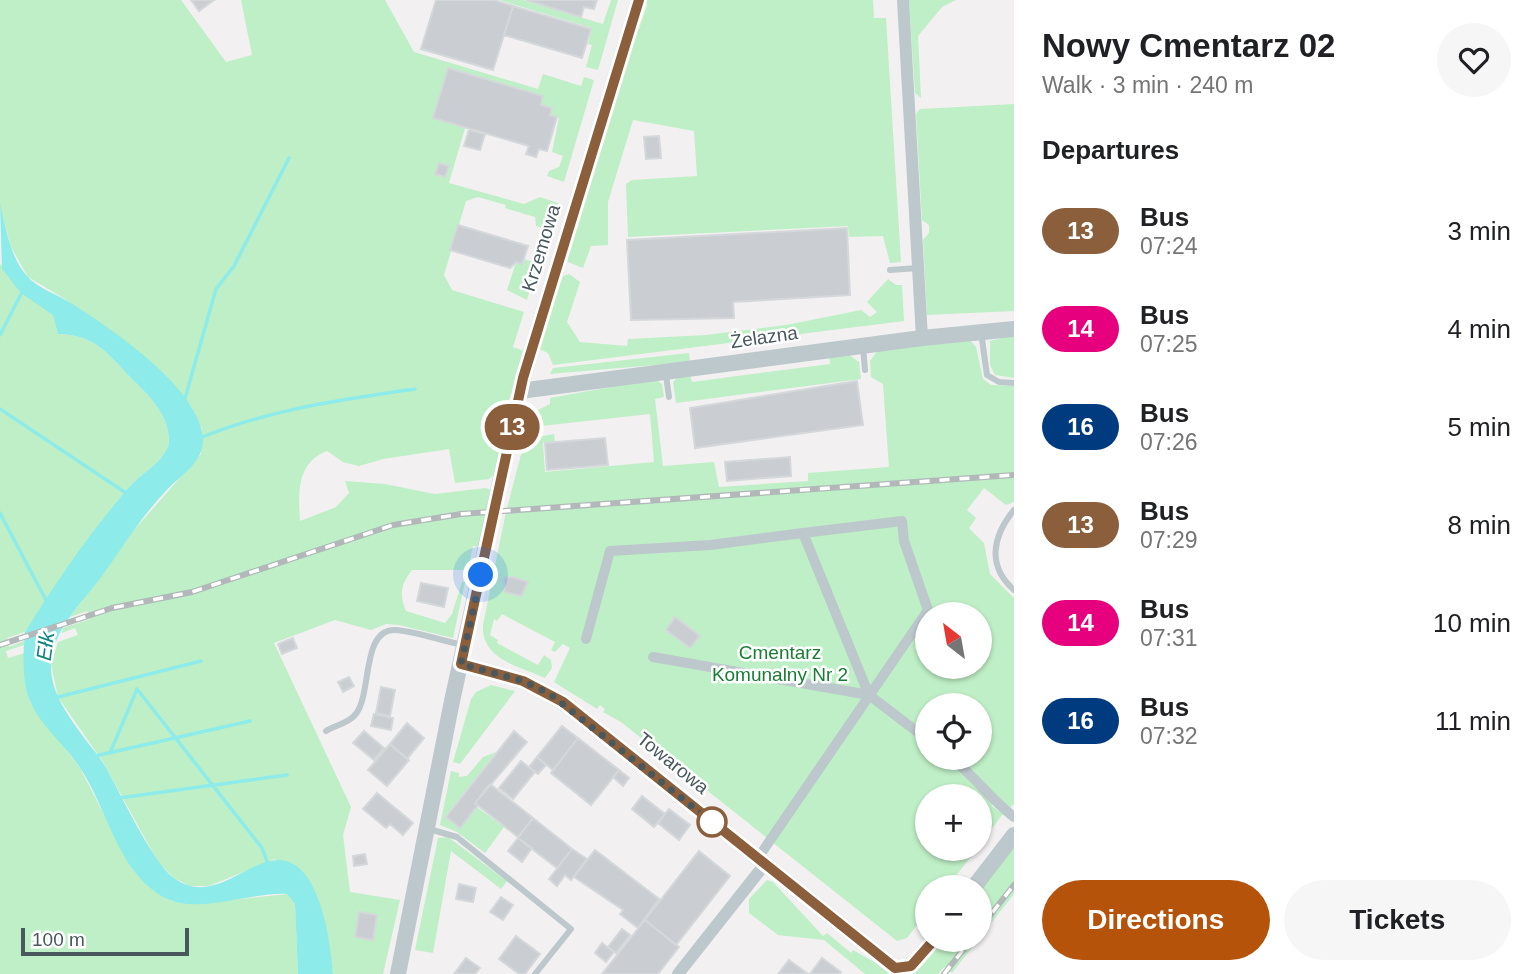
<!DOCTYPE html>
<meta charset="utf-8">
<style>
:root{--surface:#fff;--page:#f6f6f6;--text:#202124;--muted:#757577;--accent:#b45309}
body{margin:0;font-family:Arial,sans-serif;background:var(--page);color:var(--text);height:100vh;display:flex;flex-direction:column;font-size:26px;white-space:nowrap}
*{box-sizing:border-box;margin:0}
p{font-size:23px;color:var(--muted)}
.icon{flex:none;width:38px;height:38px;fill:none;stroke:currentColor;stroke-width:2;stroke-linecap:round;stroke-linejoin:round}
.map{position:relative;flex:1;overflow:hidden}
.sheet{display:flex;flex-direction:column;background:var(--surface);width:525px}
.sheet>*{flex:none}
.badge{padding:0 14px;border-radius:23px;font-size:24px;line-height:46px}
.needle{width:46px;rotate:329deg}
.fabs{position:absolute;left:915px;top:602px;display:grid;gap:14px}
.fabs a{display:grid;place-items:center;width:77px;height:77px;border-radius:50%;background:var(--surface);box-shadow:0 2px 5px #0004;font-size:35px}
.scale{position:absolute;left:21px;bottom:18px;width:168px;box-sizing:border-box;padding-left:7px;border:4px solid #48585d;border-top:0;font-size:19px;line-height:24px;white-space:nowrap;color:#48585d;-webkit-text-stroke:5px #fff;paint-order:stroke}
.you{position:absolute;width:35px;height:35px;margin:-18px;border:5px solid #fff;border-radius:50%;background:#1a73e8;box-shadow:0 0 0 10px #1a73e833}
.map>.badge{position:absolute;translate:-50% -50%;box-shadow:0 0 0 4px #fff}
h2{padding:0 28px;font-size:26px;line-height:63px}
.round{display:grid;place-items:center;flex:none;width:74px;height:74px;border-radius:37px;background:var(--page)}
.summary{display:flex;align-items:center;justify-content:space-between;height:119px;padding:0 28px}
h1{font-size:33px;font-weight:600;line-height:52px}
.primary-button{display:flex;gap:14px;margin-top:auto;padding:14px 28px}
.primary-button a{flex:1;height:80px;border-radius:42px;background:var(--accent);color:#fff;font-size:28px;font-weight:600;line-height:80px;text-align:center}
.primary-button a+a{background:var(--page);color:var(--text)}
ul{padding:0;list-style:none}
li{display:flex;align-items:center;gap:21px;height:98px;padding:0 28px}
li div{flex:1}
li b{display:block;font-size:26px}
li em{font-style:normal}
li .badge{min-width:77px;font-weight:700;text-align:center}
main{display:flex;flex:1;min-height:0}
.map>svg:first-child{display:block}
.green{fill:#bfefc6;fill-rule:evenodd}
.water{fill:#8debe9}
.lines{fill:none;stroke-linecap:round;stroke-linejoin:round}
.stream{stroke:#8debe9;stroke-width:3.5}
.building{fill:#caced2;stroke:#d4d8db;stroke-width:2}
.service{stroke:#bcc8cc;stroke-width:6}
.pedestrian{stroke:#bcc8cc;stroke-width:10}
.minor{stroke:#bcc8cc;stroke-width:12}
.tertiary{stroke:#bcc8cc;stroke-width:16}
.rail-casing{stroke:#b2b7ba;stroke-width:6}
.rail{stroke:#fff;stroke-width:3.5;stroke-dasharray:10;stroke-linecap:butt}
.line-casing{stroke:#fff;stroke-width:16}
.line{stroke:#8b5e3c;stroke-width:10}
.walk{stroke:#48585d;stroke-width:7;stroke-dasharray:0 12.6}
.stop-dot{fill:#fff;stroke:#8b5e3c;stroke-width:3.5}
.labels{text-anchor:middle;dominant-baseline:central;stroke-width:5;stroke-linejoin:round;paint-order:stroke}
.street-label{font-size:19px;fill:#48585d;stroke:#fff}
.park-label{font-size:19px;fill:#197e34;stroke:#fff}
.water-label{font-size:21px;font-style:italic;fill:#0f8481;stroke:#fff}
</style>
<main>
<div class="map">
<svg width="1014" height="974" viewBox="0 0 1014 974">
<rect width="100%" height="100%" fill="#f2f0f0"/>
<path class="green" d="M0,0H181L226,62L252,55L241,0H385L414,52L538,89L543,74L581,86L584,77L594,80L564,182L547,176L549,171L559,167L563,156L552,152L559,118L550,115L551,108L541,105L543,96L449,68L433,118L465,128L449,183L524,204L540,197L558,203L549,230L536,226L535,217L505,208L506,205L478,197L466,201L444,275L452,290L524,312L513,347L524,351L509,400L496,473L489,479L455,483L449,449L383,459L359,466L343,462L327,451C297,462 298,493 300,521L336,507L349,493L345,481L385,484L435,494L486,488L493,491L482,547L473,546L468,570H412C401,584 399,594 406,611L445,623L452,614L462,582H465L453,638L399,625L386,624L371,630L335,620L274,643L351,807L343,835L350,892L400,900L383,974H333L275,859L209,886H190L174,878L158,862L103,762L58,697L51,664L58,642L78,635L75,628L62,633L63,628L90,619L87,611L70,617L134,530L201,454L202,429L192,407L65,299L28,277L11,247L0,206Z
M499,0H523L603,24L611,0H618L598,70L586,67L592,45L588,44L592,28Z
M645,0H873L874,18H886L901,262L890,263L883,236L849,237L848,226L628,237L626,184L632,180L697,176L694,131L633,120L608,202V245L591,246L583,268L568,262L566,256L636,28L639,29L647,5Z
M909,0H956L942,7L918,36L921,98L915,93Z
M1014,104V311L927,315L923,240L929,233V225L922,220L916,114L920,109Z
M524,259L537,263L527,300L507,290L516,262L522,264Z
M0,264L54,315L58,334C93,335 105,350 128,375C147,394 169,413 169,441C168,459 142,473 131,485C94,527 55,585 25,632L7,638L9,647L24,641V645L6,651L8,658L25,653L30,702L80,768L125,855L154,891L172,901L191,904L287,894L295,904L298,974H0Z
M569,274L580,282L567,322L580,342L627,346L628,339L706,335L786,325L861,310L870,317L877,312L867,302L888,279L896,285H902L904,321L553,365L548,353L537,348L563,276Z
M1014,335V378L995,375L990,365V341Z
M969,339L976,347L983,379L991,385L1014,386V502L1006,505L984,488L967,510L976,518L969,528L984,543L990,574L1014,598V804L1010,808L994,802L992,806L1003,814L980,844V796H928V849H977L947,887H928L927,912L907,938L897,941L621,722L603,712L605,709L600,705L597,709L554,682L570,648L563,644L555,652L551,650L555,642L502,614L497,621L494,619L490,635L498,640L497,643L538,665L544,655L551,660L552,668L545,678C520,666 481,660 483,625L506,512L525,439L554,434L555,442L543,443L545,472L654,462L650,414L523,428L528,415L550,404V398L655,379L662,384L664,397L655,399L663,466L714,462L719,487L808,481V473L889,467L883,384L871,377L870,361L878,350ZM928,614H980V667H928ZM928,705H980V758H928Z
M689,353L690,362L550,374L553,368Z
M848,354L859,362L861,379L676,403L673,382L679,376L690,375L692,382L830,364L829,356Z
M491,685L515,691L460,764L453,762L471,699L476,692Z
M496,752L445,817L460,828L477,807L504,827L485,853L457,832L440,825L451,771L459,773V777L467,776L483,757Z
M448,837L507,881L501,889L451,851L433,953L415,950L438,838Z
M1014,845V894L980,937V889Z
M767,880L773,882L823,936L827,933L851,953L853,950L895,974H865L824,940L778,935L749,913V899Z
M941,940H978L952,973L944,967L938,974H907Z"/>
<path class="water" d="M0,204C6,228 10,257 27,276C36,287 56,294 69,302C108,326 203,390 203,440C203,464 179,476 165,492C141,517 123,547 102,576C83,602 52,630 51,665C50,693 70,718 85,739C92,748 99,756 105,766C120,792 152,862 174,878C212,906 246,861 277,860C320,858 331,943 333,974H298L295,904L287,894C253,892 200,913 170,900C117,877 109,808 78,765C64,744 40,725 30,701C22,684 23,651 25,632C56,582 92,529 131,485C142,473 168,459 169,441C169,413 147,394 128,375C105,350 93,335 58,334L53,315L21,293L2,269Z"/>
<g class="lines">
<path class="stream" d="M0,335L23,290
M184,402L216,289L234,266L289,158
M0,409L129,495
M200,438C270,409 341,400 415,389
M0,513L48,604
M54,698L201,661
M110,753L137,689L262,848L269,867
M95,756L250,721
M119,798L287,775"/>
</g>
<path class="building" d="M191,0H214L199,11Z
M436,0H494L513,6L493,70L421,49Z
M526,0H597L594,9L584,7L581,17Z
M513,6L591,29L582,58L504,35Z
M448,68L543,96L541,105L552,108L550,115L557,117L547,151L539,149L536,157L526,154L529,146L433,118Z
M469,130L485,134L480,150L464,146Z
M659,136L661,158L646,159L644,137Z
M439,163L449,166L445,177L435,174Z
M458,225L528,246L522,264L516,262L510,268L450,250Z
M847,228L850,295L733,302L734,318L631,320L627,240Z
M857,381L863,425L695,448L690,408Z
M605,438L608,465L547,470L545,443Z
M790,457L791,476L727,481L725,462Z
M513,577L528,582L521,596L505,592L503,578Z
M421,583L448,588L444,607L417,601Z
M675,617L700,636L690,648L666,630Z
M293,638L297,648L282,654L278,644Z
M349,677L354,686L343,692L338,682Z
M381,687L395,690L390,716L376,713Z
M374,714L393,718L391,730L371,726Z
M407,723L424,738L407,759L390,744Z
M562,726L578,738L553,770L537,757Z
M364,731L384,748L374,760L353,743Z
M514,731L527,742L475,803L478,805L460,828L446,817Z
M578,738L619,770L591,805L551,773Z
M390,744L409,760L387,786L368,770Z
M537,757L546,765L538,774L529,767Z
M521,761L535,772L513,799L499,788Z
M619,770L629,778L623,786L613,777Z
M490,784L533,818L518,837L475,803Z
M377,793L413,823L403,835L390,824L386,828L363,809Z
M642,796L665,814L654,827L632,809Z
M669,809L690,825L679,840L658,823Z
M533,818L572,849L557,868L518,838Z
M518,838L532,848L522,862L508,851Z
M572,849L587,859L571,880L565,875L557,886L549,879Z
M595,850L659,899L638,928L620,914L623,910L574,877Z
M699,851L730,876L676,945L645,920Z
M365,854L367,864L354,866L353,856Z
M459,884L476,888L473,902L456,899Z
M501,897L513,905L503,920L490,912Z
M359,912L377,915L373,940L355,937Z
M645,920L679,947L658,974H602Z
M622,929L630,935L616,953L608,947Z
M516,936L540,954L525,974H519L499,959Z
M602,943L614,952L606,962L595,953Z
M466,958L480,968L475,974H454Z
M822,958L841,972L839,974H810Z
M789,960L808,974H778Z"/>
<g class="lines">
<path class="service" d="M890,270L918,268
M981,332L987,375L999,382L1014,383
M863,347L865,370
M666,375L669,397
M512,434L531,432
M1014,510C992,537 987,566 1014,590
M326,731C334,726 348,723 354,716C373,698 360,629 395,630C414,631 443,641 463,645
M429,829L457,837L571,929L535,974"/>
<path class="pedestrian" d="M586,639L610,551L710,545L803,533
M653,657L869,695L928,740
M951,758C974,775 990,799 1014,817
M758,858L928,610L904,541L902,521L803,533L869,695"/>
<path class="minor" d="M903,0L922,338
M678,974L765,864"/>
<path class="tertiary" d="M520,391L922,338L1014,329
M461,664L523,681L563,702L895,968L911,966L934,940
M974,887L1014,835
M398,974L452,701L523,378L639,0"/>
<defs>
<path id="rail" d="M0,645L112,608L192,592L393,525L461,514L1014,475
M980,928L1014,885
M944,974L971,940"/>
</defs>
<use href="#rail" class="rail-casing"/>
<use href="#rail" class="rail"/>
</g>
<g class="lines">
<defs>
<path id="line" d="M639,0L523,378L461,664L523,681L563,702L895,968L911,966L934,940"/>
</defs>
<use href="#line" class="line-casing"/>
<use href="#line" class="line"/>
<path class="walk" d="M481,575L461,664L523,681L550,694L712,822"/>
</g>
<circle class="stop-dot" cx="712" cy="822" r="14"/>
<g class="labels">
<g class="street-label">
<text transform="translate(541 248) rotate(-73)">Krzemowa</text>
<text transform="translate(764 337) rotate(-8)">Żelazna</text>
<text transform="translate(673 763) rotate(39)">Towarowa</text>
</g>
<g class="park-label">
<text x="780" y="652">Cmentarz<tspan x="780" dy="22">Komunalny Nr 2</tspan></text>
</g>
<g class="water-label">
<text transform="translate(45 646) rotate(-82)">Ełk</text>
</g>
</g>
</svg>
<div class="fabs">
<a><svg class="needle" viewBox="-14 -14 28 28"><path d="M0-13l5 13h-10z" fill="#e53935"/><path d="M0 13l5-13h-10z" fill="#757577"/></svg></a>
<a><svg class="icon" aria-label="locate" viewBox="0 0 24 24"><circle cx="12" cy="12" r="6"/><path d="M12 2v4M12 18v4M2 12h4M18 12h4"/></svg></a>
<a>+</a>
<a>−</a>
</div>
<div class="scale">100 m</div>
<div class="you" style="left:481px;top:575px"></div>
<b class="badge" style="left:512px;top:427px;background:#8b5e3c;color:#fff">13</b>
</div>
<section class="sheet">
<div class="summary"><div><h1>Nowy Cmentarz 02</h1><p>Walk · 3 min · 240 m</p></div><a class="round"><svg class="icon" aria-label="heart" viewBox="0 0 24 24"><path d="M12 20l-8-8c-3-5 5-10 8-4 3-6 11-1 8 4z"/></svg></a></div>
<h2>Departures</h2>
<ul>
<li><span class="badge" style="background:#8b5e3c;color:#fff">13</span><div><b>Bus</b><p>07:24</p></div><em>3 min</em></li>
<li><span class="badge" style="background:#e6007e;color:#fff">14</span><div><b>Bus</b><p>07:25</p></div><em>4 min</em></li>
<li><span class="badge" style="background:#003b80;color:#fff">16</span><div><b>Bus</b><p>07:26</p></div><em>5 min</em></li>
<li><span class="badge" style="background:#8b5e3c;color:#fff">13</span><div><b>Bus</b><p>07:29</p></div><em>8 min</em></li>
<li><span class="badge" style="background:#e6007e;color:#fff">14</span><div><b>Bus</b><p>07:31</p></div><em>10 min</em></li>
<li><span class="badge" style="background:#003b80;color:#fff">16</span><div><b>Bus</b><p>07:32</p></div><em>11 min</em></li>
</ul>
<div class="primary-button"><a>Directions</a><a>Tickets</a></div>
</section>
</main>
